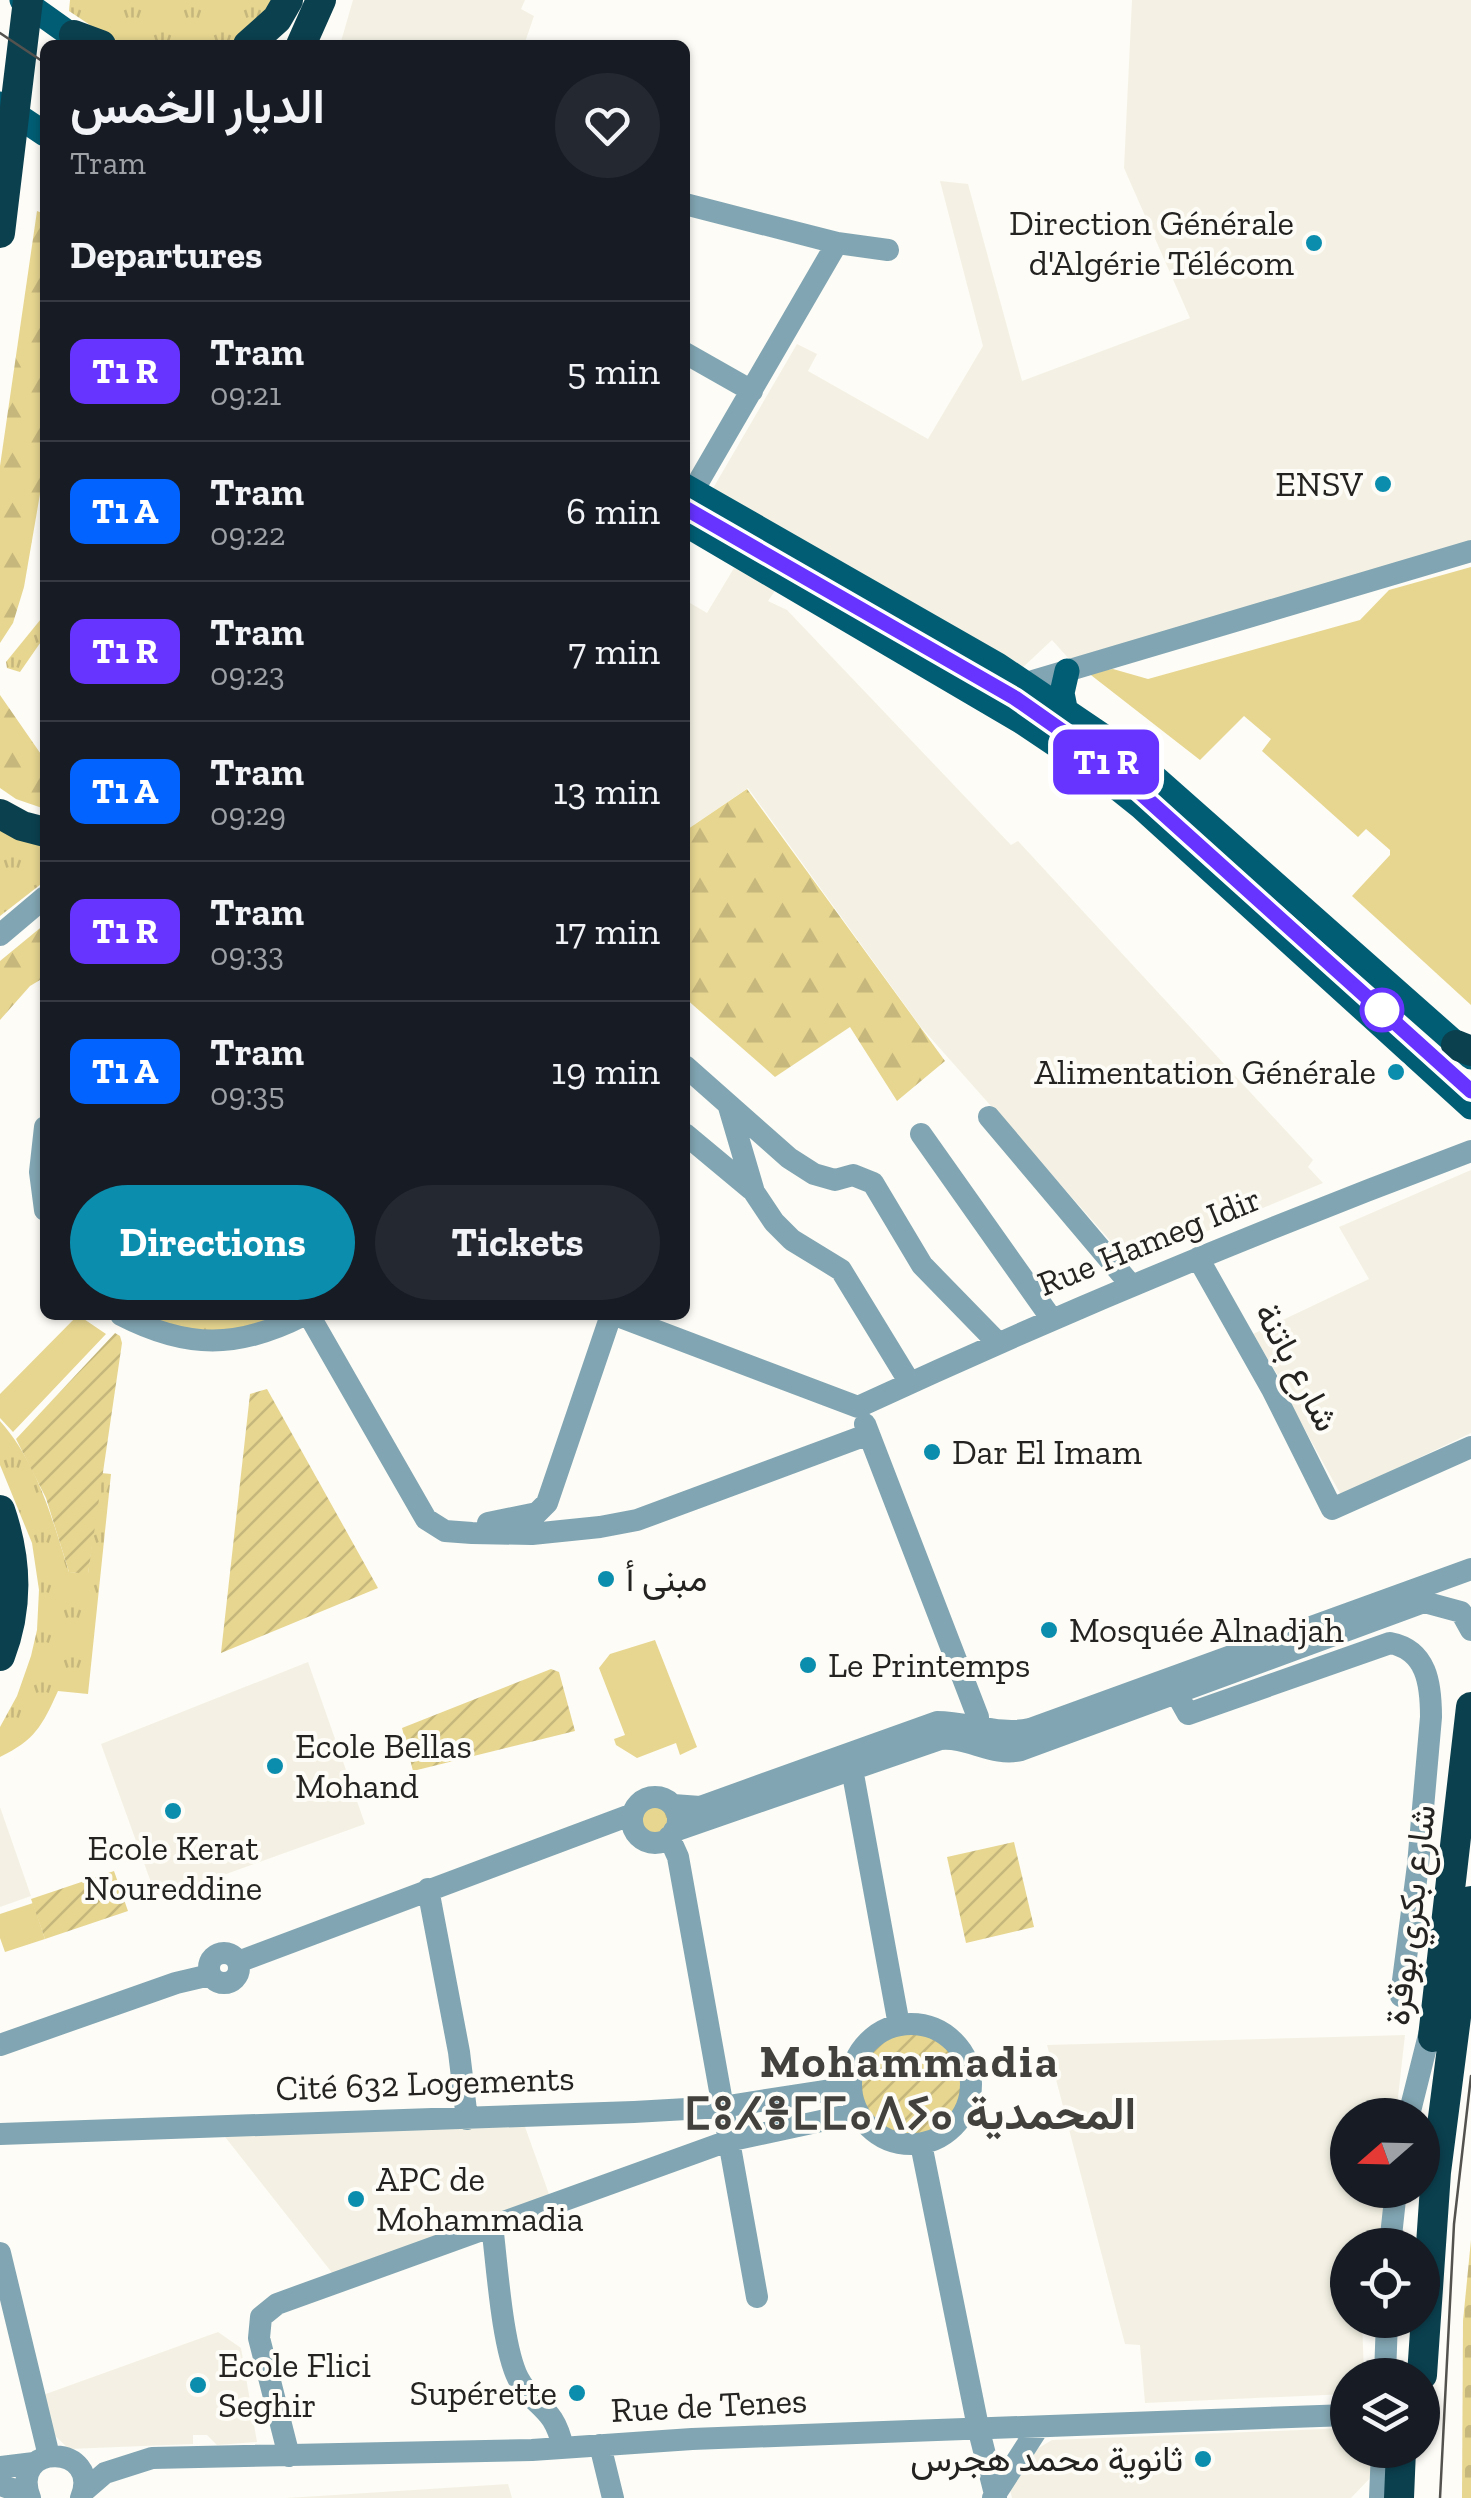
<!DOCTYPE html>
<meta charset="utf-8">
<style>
:root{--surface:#171b24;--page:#242831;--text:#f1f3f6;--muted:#9ea1a6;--line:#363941;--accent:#0b8dad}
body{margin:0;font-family:"Zilla Slab",Vazirmatn,"Noto Sans Tifinagh",serif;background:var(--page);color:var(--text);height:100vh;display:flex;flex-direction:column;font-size:38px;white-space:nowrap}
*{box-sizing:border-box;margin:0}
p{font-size:32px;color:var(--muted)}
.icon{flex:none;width:55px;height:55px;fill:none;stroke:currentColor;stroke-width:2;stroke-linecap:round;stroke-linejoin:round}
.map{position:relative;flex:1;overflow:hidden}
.sheet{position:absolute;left:40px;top:40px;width:650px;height:1280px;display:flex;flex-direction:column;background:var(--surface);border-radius:15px;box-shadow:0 2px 8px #0004}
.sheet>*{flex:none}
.badge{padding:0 20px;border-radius:15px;font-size:35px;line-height:65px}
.needle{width:65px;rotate:250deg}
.buttons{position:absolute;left:1330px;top:2098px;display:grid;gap:20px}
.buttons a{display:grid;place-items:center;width:110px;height:110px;border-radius:50%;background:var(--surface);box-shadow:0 2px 8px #0004;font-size:50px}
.map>.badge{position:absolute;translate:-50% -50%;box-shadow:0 0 0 5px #fff}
h2{padding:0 30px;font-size:38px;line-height:90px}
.round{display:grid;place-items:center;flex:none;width:105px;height:105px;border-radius:52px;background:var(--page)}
.headline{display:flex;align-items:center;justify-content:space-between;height:170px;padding:0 30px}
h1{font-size:48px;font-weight:700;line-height:75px}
.button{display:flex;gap:20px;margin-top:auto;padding:20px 30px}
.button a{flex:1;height:115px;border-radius:60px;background:var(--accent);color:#fff;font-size:40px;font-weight:700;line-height:115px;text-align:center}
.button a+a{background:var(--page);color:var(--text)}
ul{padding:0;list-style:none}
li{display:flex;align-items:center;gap:30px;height:140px;padding:0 30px;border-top:2px solid var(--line)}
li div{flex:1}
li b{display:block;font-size:38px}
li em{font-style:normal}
li .badge{min-width:110px;font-weight:700;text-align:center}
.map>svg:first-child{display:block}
.built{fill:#f4f1e4}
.grass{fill:url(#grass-tufts)}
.forest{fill:url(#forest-firs)}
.cemetery{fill:url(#cemetery-stones)}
.park{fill:#e7d690}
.garden{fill:url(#garden-furrows)}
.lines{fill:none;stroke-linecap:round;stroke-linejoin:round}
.minor{stroke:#81a5b2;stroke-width:22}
.major{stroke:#005d73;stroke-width:25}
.highway{stroke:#0b404f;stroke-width:30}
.tram{stroke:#53524f;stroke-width:2.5}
.line-casing{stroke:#fff;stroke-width:22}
.line{stroke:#63f;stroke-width:15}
.poi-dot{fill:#0b8dad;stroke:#fdfcf6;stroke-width:4}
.stop-dot{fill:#fff;stroke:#63f;stroke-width:5}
.labels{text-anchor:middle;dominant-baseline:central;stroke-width:8;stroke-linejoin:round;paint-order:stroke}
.poi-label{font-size:35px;fill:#242321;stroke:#fdfcf6;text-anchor:start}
.street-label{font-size:35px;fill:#242321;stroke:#fdfcf6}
.district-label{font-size:45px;font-weight:bold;letter-spacing:2.5px;fill:#42413d;stroke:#fdfcf6}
</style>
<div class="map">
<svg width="1471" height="2498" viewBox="0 0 1471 2498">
<defs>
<pattern id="grass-tufts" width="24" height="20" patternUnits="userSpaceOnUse" patternTransform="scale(2.5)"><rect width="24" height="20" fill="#e7d690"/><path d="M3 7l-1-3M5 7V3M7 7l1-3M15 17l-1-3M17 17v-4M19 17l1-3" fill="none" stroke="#c6b77c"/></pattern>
<pattern id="forest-firs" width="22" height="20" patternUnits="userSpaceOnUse" patternTransform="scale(2.5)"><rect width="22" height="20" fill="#e7d690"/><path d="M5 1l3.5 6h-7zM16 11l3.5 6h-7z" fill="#c6b77c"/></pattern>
<pattern id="cemetery-stones" width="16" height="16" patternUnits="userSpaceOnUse" patternTransform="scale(2.5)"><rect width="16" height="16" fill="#e7d690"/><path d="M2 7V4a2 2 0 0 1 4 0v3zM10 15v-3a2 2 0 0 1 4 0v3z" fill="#c6b77c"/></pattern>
<pattern id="garden-furrows" width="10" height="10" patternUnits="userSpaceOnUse" patternTransform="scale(2.5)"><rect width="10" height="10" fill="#e7d690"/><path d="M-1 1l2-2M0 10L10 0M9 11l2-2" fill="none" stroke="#c6b77c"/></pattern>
</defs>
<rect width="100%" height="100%" fill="#fdfcf6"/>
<path class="built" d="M353,0H525L521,9L534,16L524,45H340Z
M1132,0H1471V541L1070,660L1052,640L1020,670L712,490L797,344L817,354L808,371L928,439L983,346L940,181L968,184L1022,381L1190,318L1124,168Z
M734,568L779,585L768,601L787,610L1011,845L1018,841L1313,1160L1308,1167L1323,1183L1130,1263L920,1026L748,788L685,831V600L707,613Z
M1471,1170V1433L1341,1495L1289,1401L1293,1392L1287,1380L1280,1379L1253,1334L1369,1279L1339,1227Z
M308,1662L365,1824L157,1899L101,1744Z
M0,1807L31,1896L0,1907Z
M1405,2035L1396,2115H1348V2190H1388L1383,2245H1348V2320H1362L1364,2375H1348L1347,2394L1145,2403L1140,2345L1125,2344L1047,2045Z
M524,2124L550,2197L333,2274L222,2133Z
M218,2332L241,2348L257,2442L217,2445L207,2435H193V2444L69,2449L51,2432L43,2395Z
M1347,2428L1348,2450H1375L1373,2475L1351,2498H1012L1010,2490L1037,2449L1052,2440Z
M508,2484L512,2498H285L319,2496Z"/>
<path class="grass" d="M70,0H281L242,40L228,45H127L111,39L69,11Z
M45,614V636L20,672L7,668L6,662Z
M0,825L45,840V881L0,916Z
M0,1421C38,1464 52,1518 69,1572L88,1573L101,1473L111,1474L88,1694L58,1691C42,1726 35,1740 0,1757V1727L17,1696L31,1656L37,1630L39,1590L32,1543L0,1465Z
M639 1820a16 16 0 1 1 32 0a16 16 0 1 1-32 0Z"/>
<path class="forest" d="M37,211L45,214L41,334L45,336V465L24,587L13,623L0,643V466Z
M0,695L45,760V809L16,799L0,788Z
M747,789L945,1061L897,1101L850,1027L775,1077L685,998V831Z
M45,924V977L30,986L0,1020V961Z
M146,1315H283C243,1336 187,1337 146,1315Z"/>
<path class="cemetery" d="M1471,2240V2498H1462L1463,2321Z"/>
<path class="park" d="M1471,567V1005L1352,896L1390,855V850L1366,829L1358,837L1262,751L1271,739L1244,716L1200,760L1087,672L1113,669L1148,679L1360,620L1389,590Z
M78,1315L106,1334L13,1432L0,1418V1394Z
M655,1640L697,1747L680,1755L676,1743L637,1758L616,1745L614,1739L625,1735L599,1668L610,1654Z
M33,1903L45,1939L5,1952L0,1938V1914Z"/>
<path class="garden" d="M115,1333L120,1336L122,1343L88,1574L69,1572L46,1498L16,1439Z
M267,1389L378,1588L221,1653L250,1394Z
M551,1669L559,1672L575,1731L413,1771L402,1728Z
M1014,1842L1034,1927L966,1943L947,1857Z
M114,1871L128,1911L45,1939L31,1899Z
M858 2085a52 52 0 1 1 104 0a52 52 0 1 1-104 0Z"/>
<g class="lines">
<path class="minor" d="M685,204L837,243L888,250
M685,353L752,391
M693,491L837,243
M1026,683L1471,551
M0,935L45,897
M685,1066L789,1158L814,1174L835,1180L853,1175L873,1183L922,1265L997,1342
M729,1107L754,1192L774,1222L792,1240L841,1270L910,1383
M989,1117L1131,1285
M45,1127L40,1172L45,1210
M685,1134L751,1189
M921,1134L1051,1318
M1198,1258L1272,1389L1332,1509L1471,1447
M121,1315C187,1349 238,1349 304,1315
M309,1315L426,1519L445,1531L472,1533L532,1534L600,1527L637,1520L869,1434
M615,1315L858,1407
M858,1407C1059,1314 1263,1229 1471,1151
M865,1424L978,1717L976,1736
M488,1523L537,1513L547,1503L611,1315
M1170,1682L1188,1714L1390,1643C1427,1650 1431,1684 1431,1717L1418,1865L1401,1996
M850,1758L899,2025
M632 1820a23 23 0 1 1 46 0a23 23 0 1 1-46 0Z
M673,1805L700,1807L937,1722C969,1722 999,1736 1030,1729L1471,1569
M674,1831L940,1739C968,1736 993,1757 1021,1750L1424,1602L1461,1612L1471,1630
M669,1837L678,1857L757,2297
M428,1889L459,2052L467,2119
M209 1968a15 15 0 1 1 30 0a15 15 0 1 1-30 0Z
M238,1962L633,1814
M851 2084a60 60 0 1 1 120 0a60 60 0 1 1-120 0Z
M0,2045L176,1983L210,1975
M1409,2115L1432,2023
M0,2134L634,2112L722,2107L850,2087
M921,2144L978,2427L996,2498
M492,2225C497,2264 502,2346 518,2378C534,2409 554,2404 563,2448
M1390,2245L1396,2190
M0,2253L49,2456
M1385,2375L1387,2320
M600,2445L613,2498
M289,2456L259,2338L261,2317L277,2304L728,2141L858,2113
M0,2467L34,2463
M0,2485L27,2494
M84,2491L105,2473L152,2458L532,2450L692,2439L1348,2415
M30,2498C8,2441 103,2444 81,2498
M993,2498L1038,2428
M1380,2498L1382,2450"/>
<path class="major" d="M22,0L85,45
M0,104L45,134
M685,486L998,665L1124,750L1471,1057
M685,524L1022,722L1101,775L1141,807L1471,1107
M1065,708L1062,693L1067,671"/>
<path class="highway" d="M74,35L101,45
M248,45L277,19L288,0
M301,45L321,0
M0,233L28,0
M0,814L22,826L45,832
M1456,1045L1471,1051
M0,1510C17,1559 19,1607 0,1656
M1433,2037L1471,1707
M1422,2375L1436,2172L1471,1901
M1399,2498L1401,2450"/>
<path class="tram" d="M0,33L45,63
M685,508L1015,698L1106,762L1471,1091
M1440,2498L1454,2224L1471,2076"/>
</g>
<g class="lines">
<defs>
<path id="line" d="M685,508L1015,698L1106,762L1471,1091"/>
</defs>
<use href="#line" class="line-casing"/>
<use href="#line" class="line"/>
</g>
<g class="poi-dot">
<circle cx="1314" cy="243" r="10"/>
<circle cx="1383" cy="484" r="10"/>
<circle cx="1396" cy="1072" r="10"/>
<circle cx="932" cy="1452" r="10"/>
<circle cx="606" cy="1579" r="10"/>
<circle cx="1049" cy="1630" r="10"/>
<circle cx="808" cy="1665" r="10"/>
<circle cx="275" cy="1766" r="10"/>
<circle cx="173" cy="1811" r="10"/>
<circle cx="356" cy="2199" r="10"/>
<circle cx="198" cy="2385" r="10"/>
<circle cx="577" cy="2393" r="10"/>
<circle cx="1203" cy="2459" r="10"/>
</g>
<circle class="stop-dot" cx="1382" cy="1010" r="20"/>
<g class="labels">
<g class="poi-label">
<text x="1294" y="223" text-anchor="end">Direction Générale<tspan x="1294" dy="40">d'Algérie Télécom</tspan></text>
<text x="1363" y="484" text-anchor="end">ENSV</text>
<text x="1376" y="1072" text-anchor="end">Alimentation Générale</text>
<text x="952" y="1452">Dar El Imam</text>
<text x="626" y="1579">مبنى أ</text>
<text x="1069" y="1630">Mosquée Alnadjah</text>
<text x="828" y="1665">Le Printemps</text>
<text x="295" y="1746">Ecole Bellas<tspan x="295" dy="40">Mohand</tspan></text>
<text x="173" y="1848" text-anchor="middle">Ecole Kerat<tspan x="173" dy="40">Noureddine</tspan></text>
<text x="376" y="2179">APC de<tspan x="376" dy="40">Mohammadia</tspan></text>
<text x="218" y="2365">Ecole Flici<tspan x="218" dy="40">Seghir</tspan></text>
<text x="557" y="2393" text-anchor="end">Supérette</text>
<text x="1183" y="2459" text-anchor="end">ثانوية محمد هجرس</text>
</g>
<g class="street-label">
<text transform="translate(1149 1241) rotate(-22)">Rue Hameg Idir</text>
<text transform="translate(1297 1367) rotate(62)">شارع باتنة</text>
<text transform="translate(1410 1915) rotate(-83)">شارع بكري بوقرة</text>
<text transform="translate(425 2083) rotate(-2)">Cité 632 Logements</text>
<text transform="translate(709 2405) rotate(-3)">Rue de Tenes</text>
</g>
<g class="district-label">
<text x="910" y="2062">Mohammadia<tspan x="910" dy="52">ⵎⵓⵃⴻⵎⵎⴰⴷⵢⴰ المحمدية</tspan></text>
</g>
</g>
</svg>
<div class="buttons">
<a><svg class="needle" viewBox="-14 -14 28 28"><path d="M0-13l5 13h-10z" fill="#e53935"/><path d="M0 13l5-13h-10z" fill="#9ea1a6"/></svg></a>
<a><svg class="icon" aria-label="locate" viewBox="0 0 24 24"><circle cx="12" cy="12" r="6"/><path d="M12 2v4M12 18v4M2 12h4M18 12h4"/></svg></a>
<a><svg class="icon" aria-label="layers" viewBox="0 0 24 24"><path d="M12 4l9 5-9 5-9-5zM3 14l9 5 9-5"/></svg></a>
</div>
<b class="badge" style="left:1106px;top:762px;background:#63f;color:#fff">T1 R</b>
<section class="sheet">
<div class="headline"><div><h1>الديار الخمس</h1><p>Tram</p></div><a class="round"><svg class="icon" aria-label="heart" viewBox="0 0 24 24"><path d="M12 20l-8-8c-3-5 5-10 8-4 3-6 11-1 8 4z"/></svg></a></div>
<h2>Departures</h2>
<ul>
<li><span class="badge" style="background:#63f;color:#fff">T1 R</span><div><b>Tram</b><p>09:21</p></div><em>5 min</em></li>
<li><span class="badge" style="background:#0363ff;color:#fff">T1 A</span><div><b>Tram</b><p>09:22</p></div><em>6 min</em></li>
<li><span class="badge" style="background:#63f;color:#fff">T1 R</span><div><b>Tram</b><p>09:23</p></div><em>7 min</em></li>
<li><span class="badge" style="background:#0363ff;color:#fff">T1 A</span><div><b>Tram</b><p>09:29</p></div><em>13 min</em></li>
<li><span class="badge" style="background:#63f;color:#fff">T1 R</span><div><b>Tram</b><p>09:33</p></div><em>17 min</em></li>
<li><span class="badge" style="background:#0363ff;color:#fff">T1 A</span><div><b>Tram</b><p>09:35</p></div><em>19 min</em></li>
</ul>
<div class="button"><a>Directions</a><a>Tickets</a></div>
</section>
</div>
